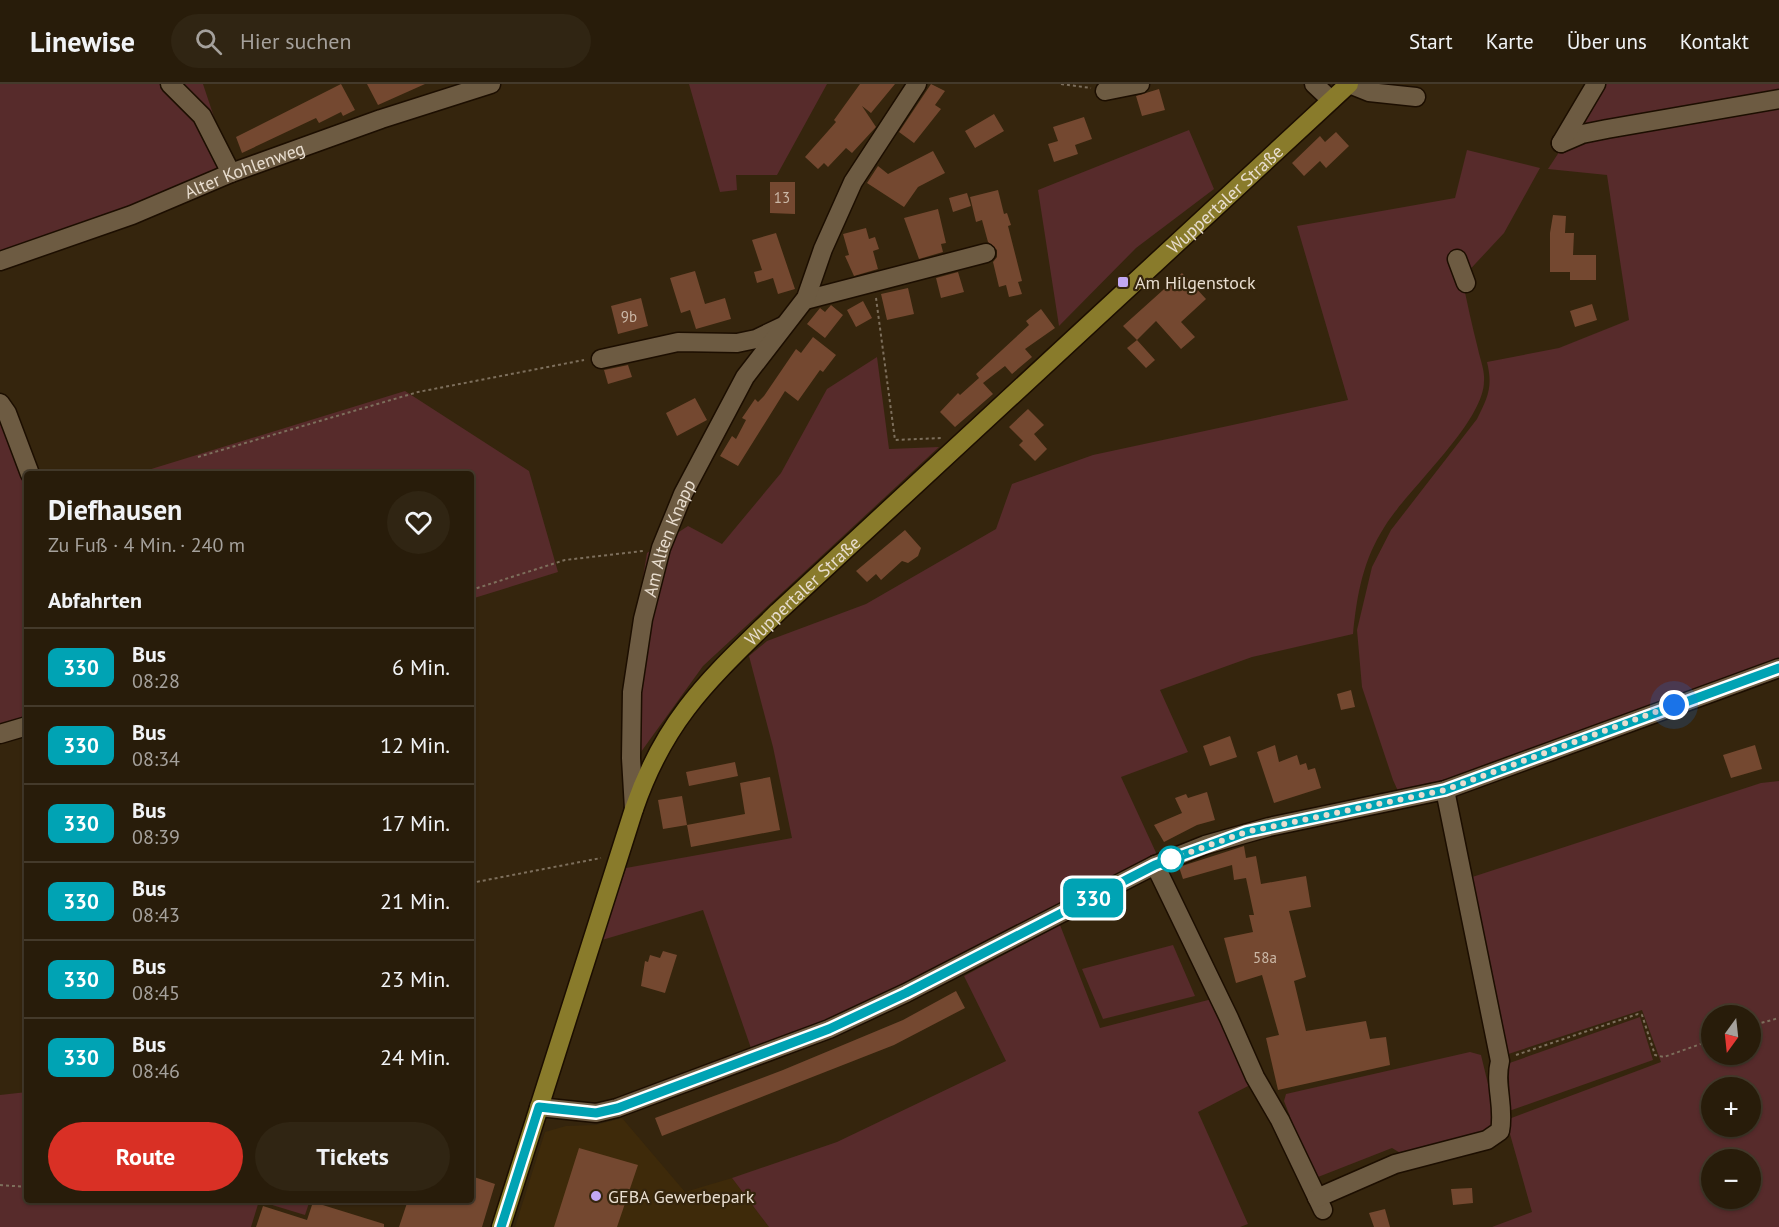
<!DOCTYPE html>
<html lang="de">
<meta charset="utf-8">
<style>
:root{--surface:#281c0a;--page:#302513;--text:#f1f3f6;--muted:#a5a19c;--line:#443a2b;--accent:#d93025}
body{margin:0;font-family:"PT Sans",sans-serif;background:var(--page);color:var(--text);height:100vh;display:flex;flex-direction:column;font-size:22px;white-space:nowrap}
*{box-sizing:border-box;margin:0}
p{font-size:20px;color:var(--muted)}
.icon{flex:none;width:33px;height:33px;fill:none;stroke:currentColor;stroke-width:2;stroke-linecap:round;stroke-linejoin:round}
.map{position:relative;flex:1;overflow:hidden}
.details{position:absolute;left:24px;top:387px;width:450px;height:732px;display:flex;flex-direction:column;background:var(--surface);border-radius:6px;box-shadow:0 2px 4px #0004,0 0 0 2px var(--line)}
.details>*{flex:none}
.badge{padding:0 12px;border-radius:9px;font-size:21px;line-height:39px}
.needle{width:39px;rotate:195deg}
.buttons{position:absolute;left:1701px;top:921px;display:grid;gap:12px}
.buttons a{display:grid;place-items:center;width:60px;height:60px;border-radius:50%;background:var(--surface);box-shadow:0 2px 4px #0004,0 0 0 2px var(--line);font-size:30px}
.you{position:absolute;width:30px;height:30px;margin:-15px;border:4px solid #fff;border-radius:50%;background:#1a73e8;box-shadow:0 0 0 9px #1a73e833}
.map>.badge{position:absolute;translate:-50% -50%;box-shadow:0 0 0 3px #fff}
h2{padding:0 24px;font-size:22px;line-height:54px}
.round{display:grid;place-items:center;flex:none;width:63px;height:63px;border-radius:32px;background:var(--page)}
.head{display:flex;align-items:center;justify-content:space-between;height:102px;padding:0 24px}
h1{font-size:28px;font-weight:700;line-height:45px}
.button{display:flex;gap:12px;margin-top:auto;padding:12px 24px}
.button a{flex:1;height:69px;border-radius:36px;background:var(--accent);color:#fff;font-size:24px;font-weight:700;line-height:69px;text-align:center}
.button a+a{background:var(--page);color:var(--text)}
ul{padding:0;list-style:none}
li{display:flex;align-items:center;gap:18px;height:78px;padding:0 24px;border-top:2px solid var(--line)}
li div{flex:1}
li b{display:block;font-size:22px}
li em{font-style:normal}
li .badge{min-width:66px;font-weight:700;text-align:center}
header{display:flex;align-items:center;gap:36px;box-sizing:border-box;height:84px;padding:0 30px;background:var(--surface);border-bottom:2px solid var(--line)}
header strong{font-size:28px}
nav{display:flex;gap:33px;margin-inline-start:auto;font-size:21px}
.search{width:420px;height:54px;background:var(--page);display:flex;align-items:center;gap:15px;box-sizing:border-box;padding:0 21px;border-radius:33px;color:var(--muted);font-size:22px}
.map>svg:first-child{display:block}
.built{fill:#3e2a0a}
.green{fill:#572b2b;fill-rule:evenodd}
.building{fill:#744830}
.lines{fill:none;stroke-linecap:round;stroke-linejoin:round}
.minor-casing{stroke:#1c0e00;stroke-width:21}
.major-casing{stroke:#1c0e00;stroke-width:21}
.path{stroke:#7d6f5c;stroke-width:2;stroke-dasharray:3 3;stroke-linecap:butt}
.minor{stroke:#6d5b42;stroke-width:18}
.major{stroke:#897b2b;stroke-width:18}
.line-casing{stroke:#fff;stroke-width:14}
.line{stroke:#00a3b4;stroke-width:9}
.walk{stroke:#e8ddcf;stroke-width:6;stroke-dasharray:0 10.8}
.poi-dot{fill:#c2a8f3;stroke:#35250d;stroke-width:2}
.stop-dot{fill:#fff;stroke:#00a3b4;stroke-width:3}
.labels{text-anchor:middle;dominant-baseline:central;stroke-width:4.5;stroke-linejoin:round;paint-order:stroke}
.number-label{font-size:15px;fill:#cbb8a7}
.street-label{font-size:18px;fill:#e8ddcf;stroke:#35250d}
.poi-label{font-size:18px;fill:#e8ddcf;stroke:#35250d;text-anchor:start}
</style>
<header>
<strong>Linewise</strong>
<div class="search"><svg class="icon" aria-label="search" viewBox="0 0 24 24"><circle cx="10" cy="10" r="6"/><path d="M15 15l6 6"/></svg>Hier suchen</div>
<nav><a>Start</a><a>Karte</a><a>Über uns</a><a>Kontakt</a></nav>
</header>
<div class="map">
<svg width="1779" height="1143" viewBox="0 0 1779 1143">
<rect width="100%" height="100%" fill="#35250d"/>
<path class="built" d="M622,1034L685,1108L732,1094L769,1143H515L545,1048L566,1042L596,1041Z"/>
<path class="green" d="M0,0H203L214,33L209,35L228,87L0,171Z
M689,0H827L777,91H736L737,106L720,108Z
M1602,0H1779V10L1573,49Z
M1779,19V580C1651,615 1531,673 1403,710L1398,707L1393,696L1362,603L1357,546L1372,483L1391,446L1477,335C1488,313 1493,303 1487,278L1559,264L1629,236L1607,91L1548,85L1563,62Z
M1189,46L1214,105L1136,164L1059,242L1038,106Z
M1467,66L1540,84L1504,149L1462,194C1467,218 1472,242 1478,265C1480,275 1485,287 1484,297C1484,338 1408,405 1385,442C1363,476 1357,510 1353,550L1252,573L1160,606L1188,668L1121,693L1158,773L823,940L752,967L703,826L602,856L626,784L792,754L773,663L749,572L767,557L866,520L996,445L1012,400L1093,371L1348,316L1297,142L1455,114Z
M877,273L889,365L939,363L703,582L638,672L635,542L647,469L688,442L722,460L781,389L827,305Z
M405,307L529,387L558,488L471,515V390H135Z
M0,333L39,390H27V640L0,647Z
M1779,697V1143H1492L1532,1128L1506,1036L1661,978L1642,926L1496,974L1460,797L1761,699ZM1712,932H1750V970H1712ZM1712,1004H1750V1042H1712ZM1712,1076H1750V1114H1712Z
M1060,841L1100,944L1212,915L1250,1001L1198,1028L1248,1140L1240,1143H769L732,1094L837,1058L1006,977L964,892Z
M1173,861L1195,912L1103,935L1082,885Z
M1640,933L1653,976L1509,1027L1498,983Z
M1470,968L1481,971L1496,1033L1489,1047L1407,1073L1392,1064L1318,1093L1310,1084L1284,1017L1286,1010Z
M27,1008V1116H310L305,1131L259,1117L251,1143H0V1011Z"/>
<path class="building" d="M341,0L355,26L343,32L341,28L319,39L316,34L242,69L236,53Z
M367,0H425L378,21Z
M860,0H895L871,29L862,22L876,43L852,69L846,64L828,83L824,79L818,85L805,73L836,38L834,36Z
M931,0L945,7L935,21L941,25L914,59L899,48Z
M1159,5L1165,26L1142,32L1136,12Z
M994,30L1004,47L975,64L965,47Z
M1084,33L1092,55L1075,61L1078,70L1054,78L1048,60L1058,57L1053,43Z
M1336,48L1349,62L1326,84L1320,77L1304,92L1292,79L1320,52L1325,58Z
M933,67L945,89L918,103L904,123L867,99L878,82L888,90Z
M770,98H795V130L770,129Z
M998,106L1004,130L1007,129L1011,141L1008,142L1022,197L1018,198L1022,210L1009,213L1006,201L999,203L993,178L997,173V166L988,158L982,136L976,138L970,113Z
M967,109L971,122L953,128L949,114Z
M938,125L946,159L941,160L943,168L919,175L904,134Z
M1553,131L1566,132L1565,149H1574L1573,171H1596V196H1570V188H1550V149Z
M866,144L869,155L875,153L879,165L873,167L878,185L854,192L845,172L849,171L843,150Z
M776,149L795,205L778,210L773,194L757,199L754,188L762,186L752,156Z
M695,187L705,220L725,214L731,235L696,245L690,226L681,229L670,194Z
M958,188L964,208L941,214L936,194Z
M1182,189L1206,215L1181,238L1195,253L1181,265L1156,237L1137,256L1123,242Z
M908,204L914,230L887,236L881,210Z
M641,214L648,242L618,250L611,222Z
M863,217L872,234L856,243L847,226Z
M1592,220L1597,236L1575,243L1570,227Z
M831,221L843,231L825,254L807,240L820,224L825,228Z
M1041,225L1055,244L1025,265L1032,273L1012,290L1005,282L983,299L993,310L955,343L940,328L958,309L960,311L979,294L976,290L1029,241L1026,237Z
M813,253L836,271L823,288L820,286L798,317L785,307L738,382L720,372L732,352L736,355L746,336L742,334L755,315L758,318L764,312L796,265L801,269Z
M1137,256L1155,276L1146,284L1127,264Z
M628,281L632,293L608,300L604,286Z
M695,314L707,336L677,352L666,329Z
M1028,325L1044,341L1034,350L1047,365L1035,377L1019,361L1023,357L1009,343Z
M905,446L921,464L918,472L908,479L902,477L881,496L876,490L867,498L856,487Z
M1351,606L1355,623L1341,626L1337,610Z
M1230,652L1237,673L1210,682L1203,662Z
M1275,661L1279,678L1297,671L1300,681L1306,679L1308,686L1315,684L1321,704L1274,719L1257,668Z
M1755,661L1762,685L1731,694L1723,671Z
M735,678L738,692L689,702L686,688Z
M770,693L780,746L691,763L687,741L745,730L740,699Z
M1207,708L1215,736L1197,741L1164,758L1154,741L1182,729L1175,714L1186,710L1188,714Z
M682,712L687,741L663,745L658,716Z
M1244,762L1246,774L1256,772L1261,800L1306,792L1311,823L1289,827L1306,893L1294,897L1306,947L1366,937L1370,955L1386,953L1390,981L1278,1006L1266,954L1279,951L1262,891L1236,899L1224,854L1253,848L1249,831H1254L1246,794L1234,796L1232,781L1183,795L1179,783Z
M663,867L677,871L665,909L641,902L645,877L648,878L650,871L660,874Z
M956,907L965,924L894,961L662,1052L655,1034L783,986L903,936Z
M579,1064L638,1081L617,1143H554Z
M471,1092L495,1100L482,1143H399L408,1116H471Z
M1472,1104L1473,1119L1453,1121L1451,1105Z
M313,1118L384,1140V1143H256L263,1122L307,1136Z
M1385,1125L1390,1143H1374L1369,1129Z"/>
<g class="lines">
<defs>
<g id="minor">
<path d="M170,0L202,32L231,89"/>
<path d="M1314,0L1331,16"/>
<path d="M1349,0L1369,8L1416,13"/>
<path d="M1105,7L1140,0"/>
<path d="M1561,59L1582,50L1607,45L1779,15"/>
<path d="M1561,59L1596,0"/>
<path d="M1457,175L1466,199"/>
<path id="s1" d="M0,177L132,131L231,89L381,35L491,0"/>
<path d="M805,216L986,169"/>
<path d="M601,275L678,258L737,259L756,255L783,242"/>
<path d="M0,319L7,329L30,390"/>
<path d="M0,650L27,642"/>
<path id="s2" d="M634,725L631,674L632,608L643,535L661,464L683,410L745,293L806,214L823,165L853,98L917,0"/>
<path d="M1155,781L1229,934L1255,993L1280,1036L1323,1126"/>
<path d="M539,1023L596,1029L617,1024L829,945L906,909L1155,781L1205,761L1269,743L1445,706L1779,584"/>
<path d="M1317,1114L1395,1080L1487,1056L1500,1047C1505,1022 1494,1001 1500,977L1445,706"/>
</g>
<g id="major">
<path id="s3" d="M501,1143L634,725C666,632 711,594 778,528L1349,0"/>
</g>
</defs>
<use href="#minor" class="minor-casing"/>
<use href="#major" class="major-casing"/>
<path class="path" d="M1061,0L1091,4
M876,214L895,356L941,354
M198,373L418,308L584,276
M471,506L565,476L643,467
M471,799L601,774
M1750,942L1779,934
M1516,971L1638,930L1642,931L1655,971L1664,973L1712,956
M0,1101L27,1103"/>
<use href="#minor" class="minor"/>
<use href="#major" class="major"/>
</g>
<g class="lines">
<defs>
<path id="line" d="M501,1143L539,1023L596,1029L618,1024L829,945L906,909L1155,781L1246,748L1445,706L1779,584"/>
</defs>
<use href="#line" class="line-casing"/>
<use href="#line" class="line"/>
<path class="walk" d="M1171,775L1246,748L1445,706L1674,621"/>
</g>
<g class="poi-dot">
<rect x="1117" y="192" width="12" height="12" rx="3"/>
<circle cx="596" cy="1112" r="6"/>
</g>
<circle class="stop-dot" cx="1171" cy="775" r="12"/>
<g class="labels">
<g class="number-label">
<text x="782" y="113">13</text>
<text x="629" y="232">9b</text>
<text x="1265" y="873">58a</text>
</g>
<g class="street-label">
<text stroke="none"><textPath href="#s1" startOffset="261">Alter Kohlenweg</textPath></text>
<text stroke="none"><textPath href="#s3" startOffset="1294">Wuppertaler Straße</textPath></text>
<text stroke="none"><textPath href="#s2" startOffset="276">Am Alten Knapp</textPath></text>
<text stroke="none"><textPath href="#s3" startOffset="718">Wuppertaler Straße</textPath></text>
</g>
<g class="poi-label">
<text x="1135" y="198">Am Hilgenstock</text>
<text x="608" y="1112">GEBA Gewerbepark</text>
</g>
</g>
</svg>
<div class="buttons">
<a><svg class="needle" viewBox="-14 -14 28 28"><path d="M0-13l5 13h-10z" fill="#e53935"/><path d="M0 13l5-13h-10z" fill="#a5a19c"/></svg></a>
<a>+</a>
<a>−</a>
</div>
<div class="you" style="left:1674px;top:621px"></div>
<b class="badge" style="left:1093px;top:814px;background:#00a3b4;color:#fff">330</b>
<section class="details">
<div class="head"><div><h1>Diefhausen</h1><p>Zu Fuß · 4 Min. · 240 m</p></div><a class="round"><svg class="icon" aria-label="heart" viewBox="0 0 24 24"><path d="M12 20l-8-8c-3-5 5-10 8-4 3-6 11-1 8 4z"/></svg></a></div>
<h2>Abfahrten</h2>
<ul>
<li><span class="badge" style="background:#00a3b4;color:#fff">330</span><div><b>Bus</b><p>08:28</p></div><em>6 Min.</em></li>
<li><span class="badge" style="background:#00a3b4;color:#fff">330</span><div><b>Bus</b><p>08:34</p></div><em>12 Min.</em></li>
<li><span class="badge" style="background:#00a3b4;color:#fff">330</span><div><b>Bus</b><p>08:39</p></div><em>17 Min.</em></li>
<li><span class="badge" style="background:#00a3b4;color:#fff">330</span><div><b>Bus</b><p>08:43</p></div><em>21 Min.</em></li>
<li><span class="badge" style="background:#00a3b4;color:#fff">330</span><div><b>Bus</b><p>08:45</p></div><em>23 Min.</em></li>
<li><span class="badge" style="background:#00a3b4;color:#fff">330</span><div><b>Bus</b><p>08:46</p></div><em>24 Min.</em></li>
</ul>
<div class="button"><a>Route</a><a>Tickets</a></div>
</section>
</div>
